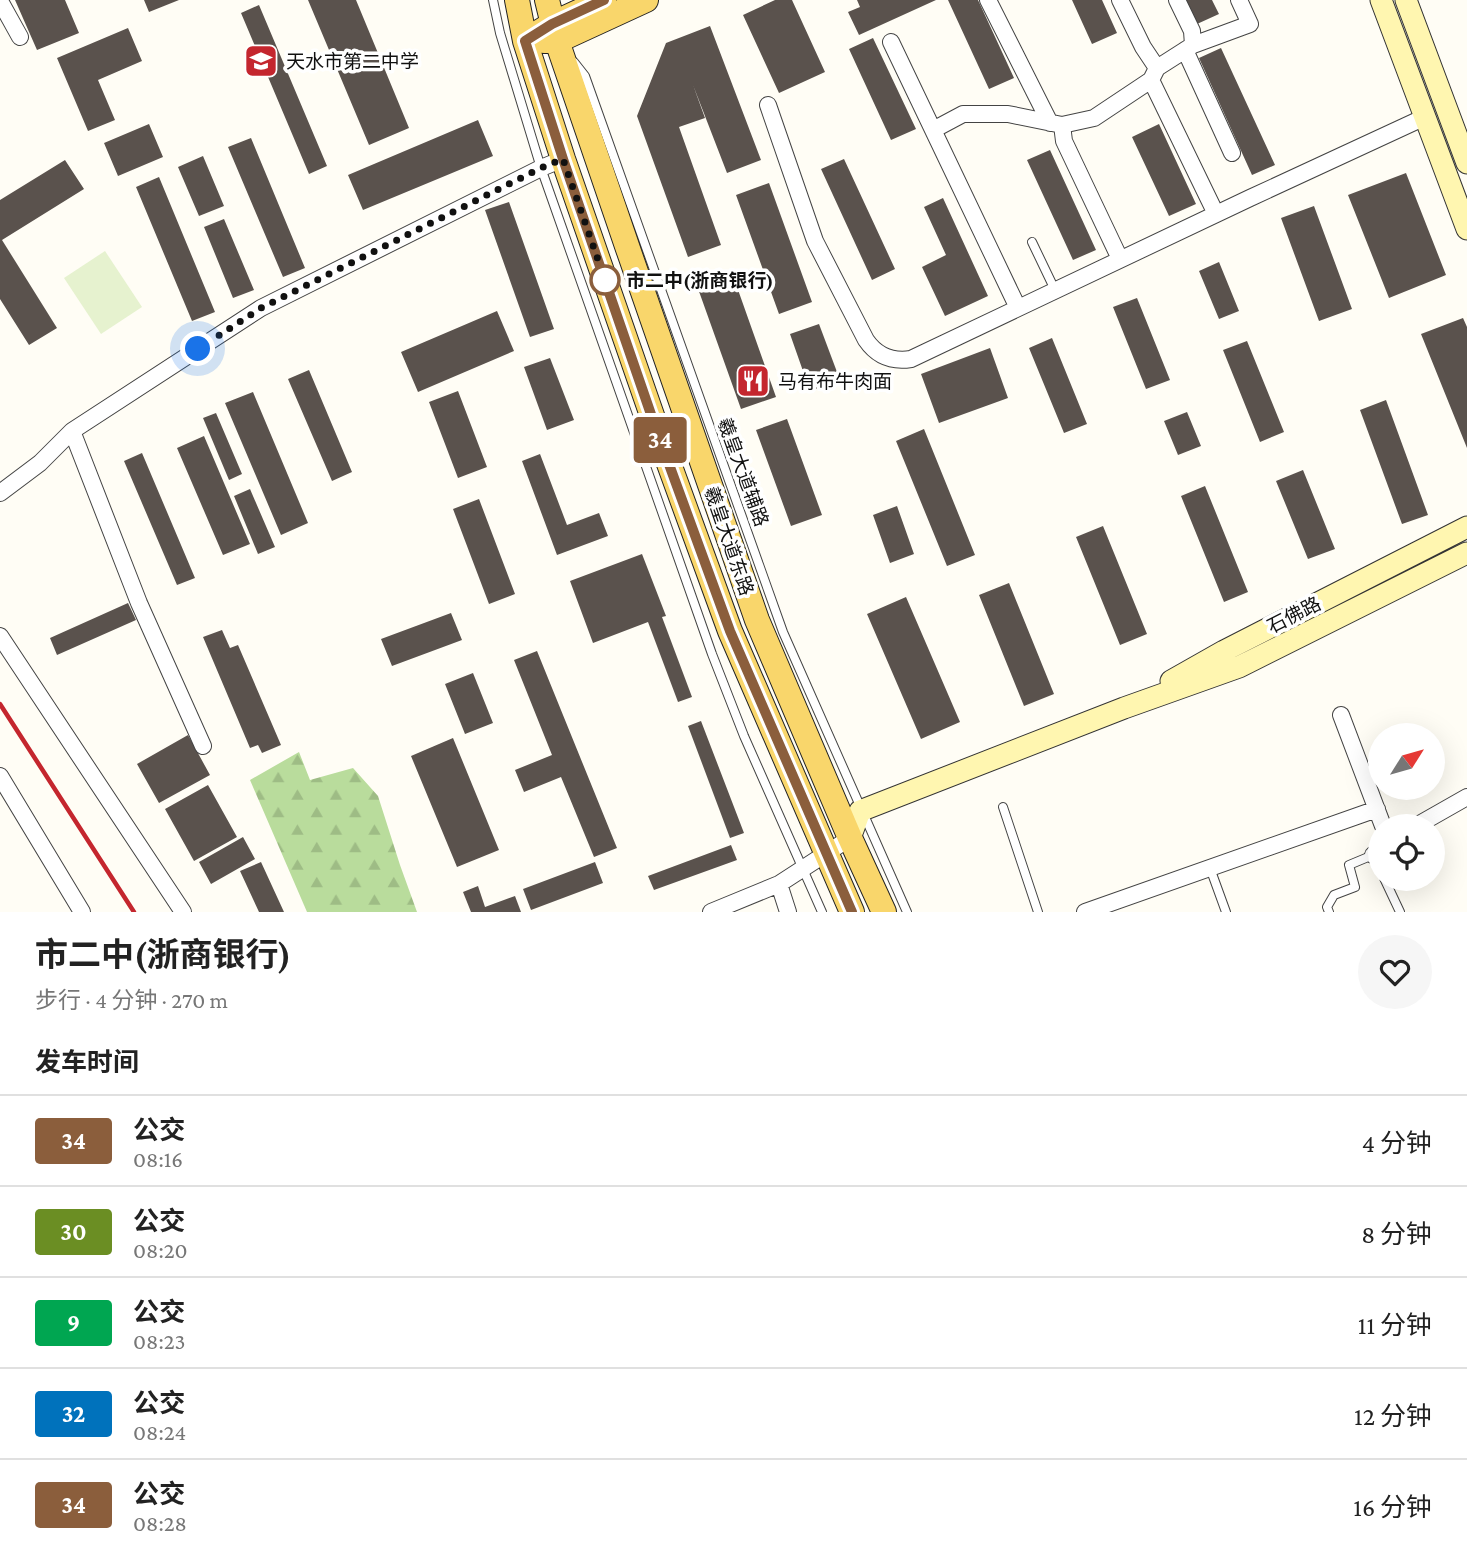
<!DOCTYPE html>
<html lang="zh">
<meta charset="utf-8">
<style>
:root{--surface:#fff;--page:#f6f6f6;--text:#222;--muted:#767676;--line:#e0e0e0}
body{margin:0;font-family:"Crimson Pro","Noto Sans SC",serif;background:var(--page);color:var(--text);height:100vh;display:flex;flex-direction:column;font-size:26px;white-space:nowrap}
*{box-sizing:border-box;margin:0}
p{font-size:23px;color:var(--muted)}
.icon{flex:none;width:38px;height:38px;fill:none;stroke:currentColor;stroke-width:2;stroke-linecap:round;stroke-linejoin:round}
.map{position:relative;height:912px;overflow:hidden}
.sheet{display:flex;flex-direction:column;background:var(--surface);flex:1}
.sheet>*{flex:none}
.badge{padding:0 14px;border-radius:5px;font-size:24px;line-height:46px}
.needle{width:46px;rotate:53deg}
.buttons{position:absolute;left:1368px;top:723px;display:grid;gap:14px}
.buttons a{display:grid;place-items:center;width:77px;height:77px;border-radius:50%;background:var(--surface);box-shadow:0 7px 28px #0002;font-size:35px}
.you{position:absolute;width:35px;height:35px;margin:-18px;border:5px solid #fff;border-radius:50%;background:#1a73e8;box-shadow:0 0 0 10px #1a73e833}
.map>.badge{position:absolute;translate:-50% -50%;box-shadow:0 0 0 4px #fff}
h2{padding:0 35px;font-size:26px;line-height:63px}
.round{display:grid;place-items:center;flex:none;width:74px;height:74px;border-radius:37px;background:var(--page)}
.head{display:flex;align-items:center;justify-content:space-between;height:119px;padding:0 35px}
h1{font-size:33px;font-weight:700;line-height:52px}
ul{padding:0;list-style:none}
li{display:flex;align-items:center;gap:21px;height:91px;padding:0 35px;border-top:2px solid var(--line)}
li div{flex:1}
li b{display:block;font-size:26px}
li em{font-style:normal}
li .badge{min-width:77px;font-weight:700;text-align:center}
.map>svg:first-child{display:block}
.forest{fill:url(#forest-firs)}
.pitch{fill:#e6f2cf}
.building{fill:#5a524d}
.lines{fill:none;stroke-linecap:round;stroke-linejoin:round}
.lane-casing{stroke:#444;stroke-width:10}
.street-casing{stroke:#444;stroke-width:18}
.secondary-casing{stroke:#333;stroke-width:23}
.primary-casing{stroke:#222;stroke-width:26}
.lane{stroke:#fff;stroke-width:8}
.street{stroke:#fff;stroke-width:16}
.secondary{stroke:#fff6b0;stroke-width:21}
.primary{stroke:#f9d66b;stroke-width:24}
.rail{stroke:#c4262e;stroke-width:4.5}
.line-casing{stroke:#fff;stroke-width:16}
.line{stroke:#8b5e3c;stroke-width:10}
.walk{stroke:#111;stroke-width:7;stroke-dasharray:0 12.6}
.stop-dot{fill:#fff;stroke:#8b5e3c;stroke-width:3.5}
.labels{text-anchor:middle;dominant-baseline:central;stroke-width:7;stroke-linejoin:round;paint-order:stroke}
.poi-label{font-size:19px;fill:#111;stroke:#fff;text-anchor:start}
.stop-label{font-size:19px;font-weight:bold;fill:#111;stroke:#fff;text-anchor:start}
.street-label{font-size:19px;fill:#111;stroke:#fff}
</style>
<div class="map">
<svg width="1467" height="912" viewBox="0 0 1467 912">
<defs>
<pattern id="forest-firs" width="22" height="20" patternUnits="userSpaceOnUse" patternTransform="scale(1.75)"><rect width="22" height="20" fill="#b9dc9c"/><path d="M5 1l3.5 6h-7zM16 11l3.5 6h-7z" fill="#9ebc85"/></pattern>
</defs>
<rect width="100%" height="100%" fill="#fffdf5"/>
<path class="forest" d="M299,752L310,780L353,768L378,796L400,865L417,912H307L250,780Z"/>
<path class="pitch" d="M105,251L142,307L101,334L64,278Z"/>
<path class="building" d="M15,0H65L79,33L37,50Z
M144,0H179L149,12Z
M308,0H356L409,128L369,145Z
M775,0H792L825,72L779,93L743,15Z
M857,0H936L859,35L848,12L860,7Z
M948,0H978L1014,78L989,89Z
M1072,0H1102L1117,33L1092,44Z
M1186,0H1212L1219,14L1197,24Z
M259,5L327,166L309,174L241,13Z
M710,26L761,160L727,173L693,85L705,118L679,127L721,245L688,257L637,116L666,43Z
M128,28L142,61L98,80L115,120L88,131L57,58Z
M873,38L916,129L891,140L849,49Z
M1221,48L1275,165L1252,175L1199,58Z
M478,120L493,156L363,210L348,175Z
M149,124L163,157L118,176L104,143Z
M1159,124L1196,204L1169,216L1132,137Z
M251,138L305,268L283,277L228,147Z
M1050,150L1096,250L1073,260L1027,160Z
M203,156L224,206L199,216L178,167Z
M844,159L895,269L872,280L821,169Z
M65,160L84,189L2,240L57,328L29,345L0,299V200Z
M1406,173L1446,275L1389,298L1348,195Z
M159,177L215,312L192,321L136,187Z
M769,183L812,302L779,314L736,195Z
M943,198L988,296L945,316L922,267L946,255L924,207Z
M509,202L554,329L530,337L485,210Z
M1314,206L1352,309L1319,321L1281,218Z
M224,219L254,290L233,298L204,227Z
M1219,262L1239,311L1219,319L1199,271Z
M731,270L776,397L741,409L696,283Z
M1137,298L1170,380L1146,389L1113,307Z
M497,311L514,351L418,392L401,352Z
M1463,318L1467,327V448L1421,334Z
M819,324L840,380L810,391L790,334Z
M1052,338L1087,424L1064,433L1029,348Z
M1247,341L1284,432L1260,442L1223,350Z
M990,348L1008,398L939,423L921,374Z
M550,358L574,420L547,430L524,367Z
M309,370L352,472L332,481L288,379Z
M458,391L487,467L458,478L429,402Z
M253,392L308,523L281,535L225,403Z
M1386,400L1428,515L1402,524L1360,410Z
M1187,412L1201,446L1178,455L1164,421Z
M216,413L242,474L229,480L203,418Z
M787,419L822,515L791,526L756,430Z
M924,429L975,555L947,566L896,441Z
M204,436L250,544L223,555L177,448Z
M142,453L195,578L177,585L124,461Z
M540,454L567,525L599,513L608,536L557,555L522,461Z
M1303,470L1335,549L1308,559L1276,481Z
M1205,486L1248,592L1224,602L1181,496Z
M250,489L275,547L258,554L234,496Z
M479,499L515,594L489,604L453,509Z
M897,506L914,554L890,563L873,515Z
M1103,526L1147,634L1120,645L1076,537Z
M642,554L666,616L662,617L692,697L678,702L648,622L593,643L570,581Z
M1009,583L1054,694L1024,706L979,595Z
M906,597L960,722L921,739L867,614Z
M128,603L136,620L57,655L50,638Z
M451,613L462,640L392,666L381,639Z
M222,630L230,648L238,645L281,745L262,753L258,745L250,748L203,637Z
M537,651L617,848L594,857L561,777L524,792L515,770L552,755L514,660Z
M473,673L493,723L465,734L445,684Z
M701,721L744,833L730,838L688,726Z
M188,735L210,775L159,803L137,764Z
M453,738L499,850L457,867L411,756Z
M208,785L237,837L194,861L165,809Z
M243,837L255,859L211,884L199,862Z
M731,845L737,860L654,890L648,876Z
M261,862L284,912H259L240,871Z
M595,862L603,883L531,910L523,889Z
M478,886L485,907L515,896L521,912H471L463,892Z"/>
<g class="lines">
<defs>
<path id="lane" d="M493,0L500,33L541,168L712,654L744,736L822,912
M574,62L585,76L783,632L907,912
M1032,242L1055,290
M1003,807L1038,912
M1210,868L1226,912
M1384,878L1400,912
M1329,912L1327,907L1334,895L1355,887L1349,865L1373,855L1381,872"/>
<path id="street" d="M988,0L1050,123
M1120,0L1143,47L1157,68
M1177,0L1192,31L1193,45
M0,1L20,37
M891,42L1018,308
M1185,50L1232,153
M1151,80L1216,214
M768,105L815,241L866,340C877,356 892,362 911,359L1250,198L1425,117
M1062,125L1064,141L1120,259
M933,130L963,114H1008L1062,125L1094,118L1151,80L1157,68L1193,45L1250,24L1239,0
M0,493L40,463L72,431
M0,636L183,912
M1341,715L1383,826
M203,746L139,603L72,431L261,308L541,168L563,159
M0,776L82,912
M1416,826L1467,797
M1373,855L1381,849
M711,912L779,884
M788,912L779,884L850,838
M1085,912L1377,809"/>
<path id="secondary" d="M1381,0L1467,229
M1406,0L1467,163
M1171,681L1224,651L1467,527
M850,838L860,811L1124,708L1239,667L1467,553"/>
<path id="primary" d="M517,0L525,41L563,159L664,450L730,631L852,912
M547,0L557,41L628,249L757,620L850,838L884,912
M539,32L552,24L604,0
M544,41H557L646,0"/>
</defs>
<use href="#lane" class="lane-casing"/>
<use href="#street" class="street-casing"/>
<use href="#secondary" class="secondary-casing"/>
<use href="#primary" class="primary-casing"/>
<use href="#lane" class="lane"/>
<use href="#street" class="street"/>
<use href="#secondary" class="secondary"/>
<use href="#primary" class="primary"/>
<path class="rail" d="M0,704L134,912"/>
</g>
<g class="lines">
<defs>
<path id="line" d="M604,0L552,24L525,41L563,159L655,426L730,631L852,912"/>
</defs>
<use href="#line" class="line-casing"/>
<use href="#line" class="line"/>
<path class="walk" d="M198,349L261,308L541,168L563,159L605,280"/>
</g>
<defs>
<symbol id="school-square" viewBox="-11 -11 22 22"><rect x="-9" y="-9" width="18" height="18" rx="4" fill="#c4262e" stroke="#fff"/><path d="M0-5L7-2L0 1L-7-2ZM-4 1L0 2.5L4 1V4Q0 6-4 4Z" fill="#fff"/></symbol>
<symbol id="restaurant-square" viewBox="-11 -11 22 22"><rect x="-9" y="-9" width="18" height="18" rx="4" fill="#c4262e" stroke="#fff"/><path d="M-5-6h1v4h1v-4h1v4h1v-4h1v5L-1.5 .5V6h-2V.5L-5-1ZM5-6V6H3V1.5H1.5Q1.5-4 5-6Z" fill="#fff"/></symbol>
</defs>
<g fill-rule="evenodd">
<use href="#school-square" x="242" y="42" width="38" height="38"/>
<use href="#restaurant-square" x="734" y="362" width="38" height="38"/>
</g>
<circle class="stop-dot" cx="605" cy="280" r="14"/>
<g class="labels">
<g class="poi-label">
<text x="286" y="61">天水市第二中学</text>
<text x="778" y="381">马有布牛肉面</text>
</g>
<g class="stop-label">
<text x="626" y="280">市二中(浙商银行)</text>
</g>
<g class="street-label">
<text transform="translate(743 472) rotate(70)">羲皇大道辅路</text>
<text transform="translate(729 541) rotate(71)">羲皇大道东路</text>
<text transform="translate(1294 615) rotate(-27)">石佛路</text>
</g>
</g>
</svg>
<div class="buttons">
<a><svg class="needle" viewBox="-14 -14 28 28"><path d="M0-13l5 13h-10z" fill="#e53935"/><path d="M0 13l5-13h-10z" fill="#767676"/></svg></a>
<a><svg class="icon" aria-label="locate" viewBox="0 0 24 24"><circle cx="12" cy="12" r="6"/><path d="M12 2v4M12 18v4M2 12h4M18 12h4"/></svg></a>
</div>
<div class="you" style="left:198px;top:349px"></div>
<b class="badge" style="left:660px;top:440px;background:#8b5e3c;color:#fff">34</b>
</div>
<section class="sheet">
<div class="head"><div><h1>市二中(浙商银行)</h1><p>步行 · 4 分钟 · 270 m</p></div><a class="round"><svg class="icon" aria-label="heart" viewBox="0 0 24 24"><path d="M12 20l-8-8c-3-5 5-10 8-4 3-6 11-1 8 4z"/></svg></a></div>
<h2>发车时间</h2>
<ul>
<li><span class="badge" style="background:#8b5e3c;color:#fff">34</span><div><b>公交</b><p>08:16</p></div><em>4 分钟</em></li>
<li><span class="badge" style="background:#6b8e23;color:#fff">30</span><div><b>公交</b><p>08:20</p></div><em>8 分钟</em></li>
<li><span class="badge" style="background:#00a651;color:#fff">9</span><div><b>公交</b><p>08:23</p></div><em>11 分钟</em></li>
<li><span class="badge" style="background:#0072bc;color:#fff">32</span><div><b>公交</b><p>08:24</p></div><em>12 分钟</em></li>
<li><span class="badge" style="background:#8b5e3c;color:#fff">34</span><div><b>公交</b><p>08:28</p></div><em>16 分钟</em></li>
</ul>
</section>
